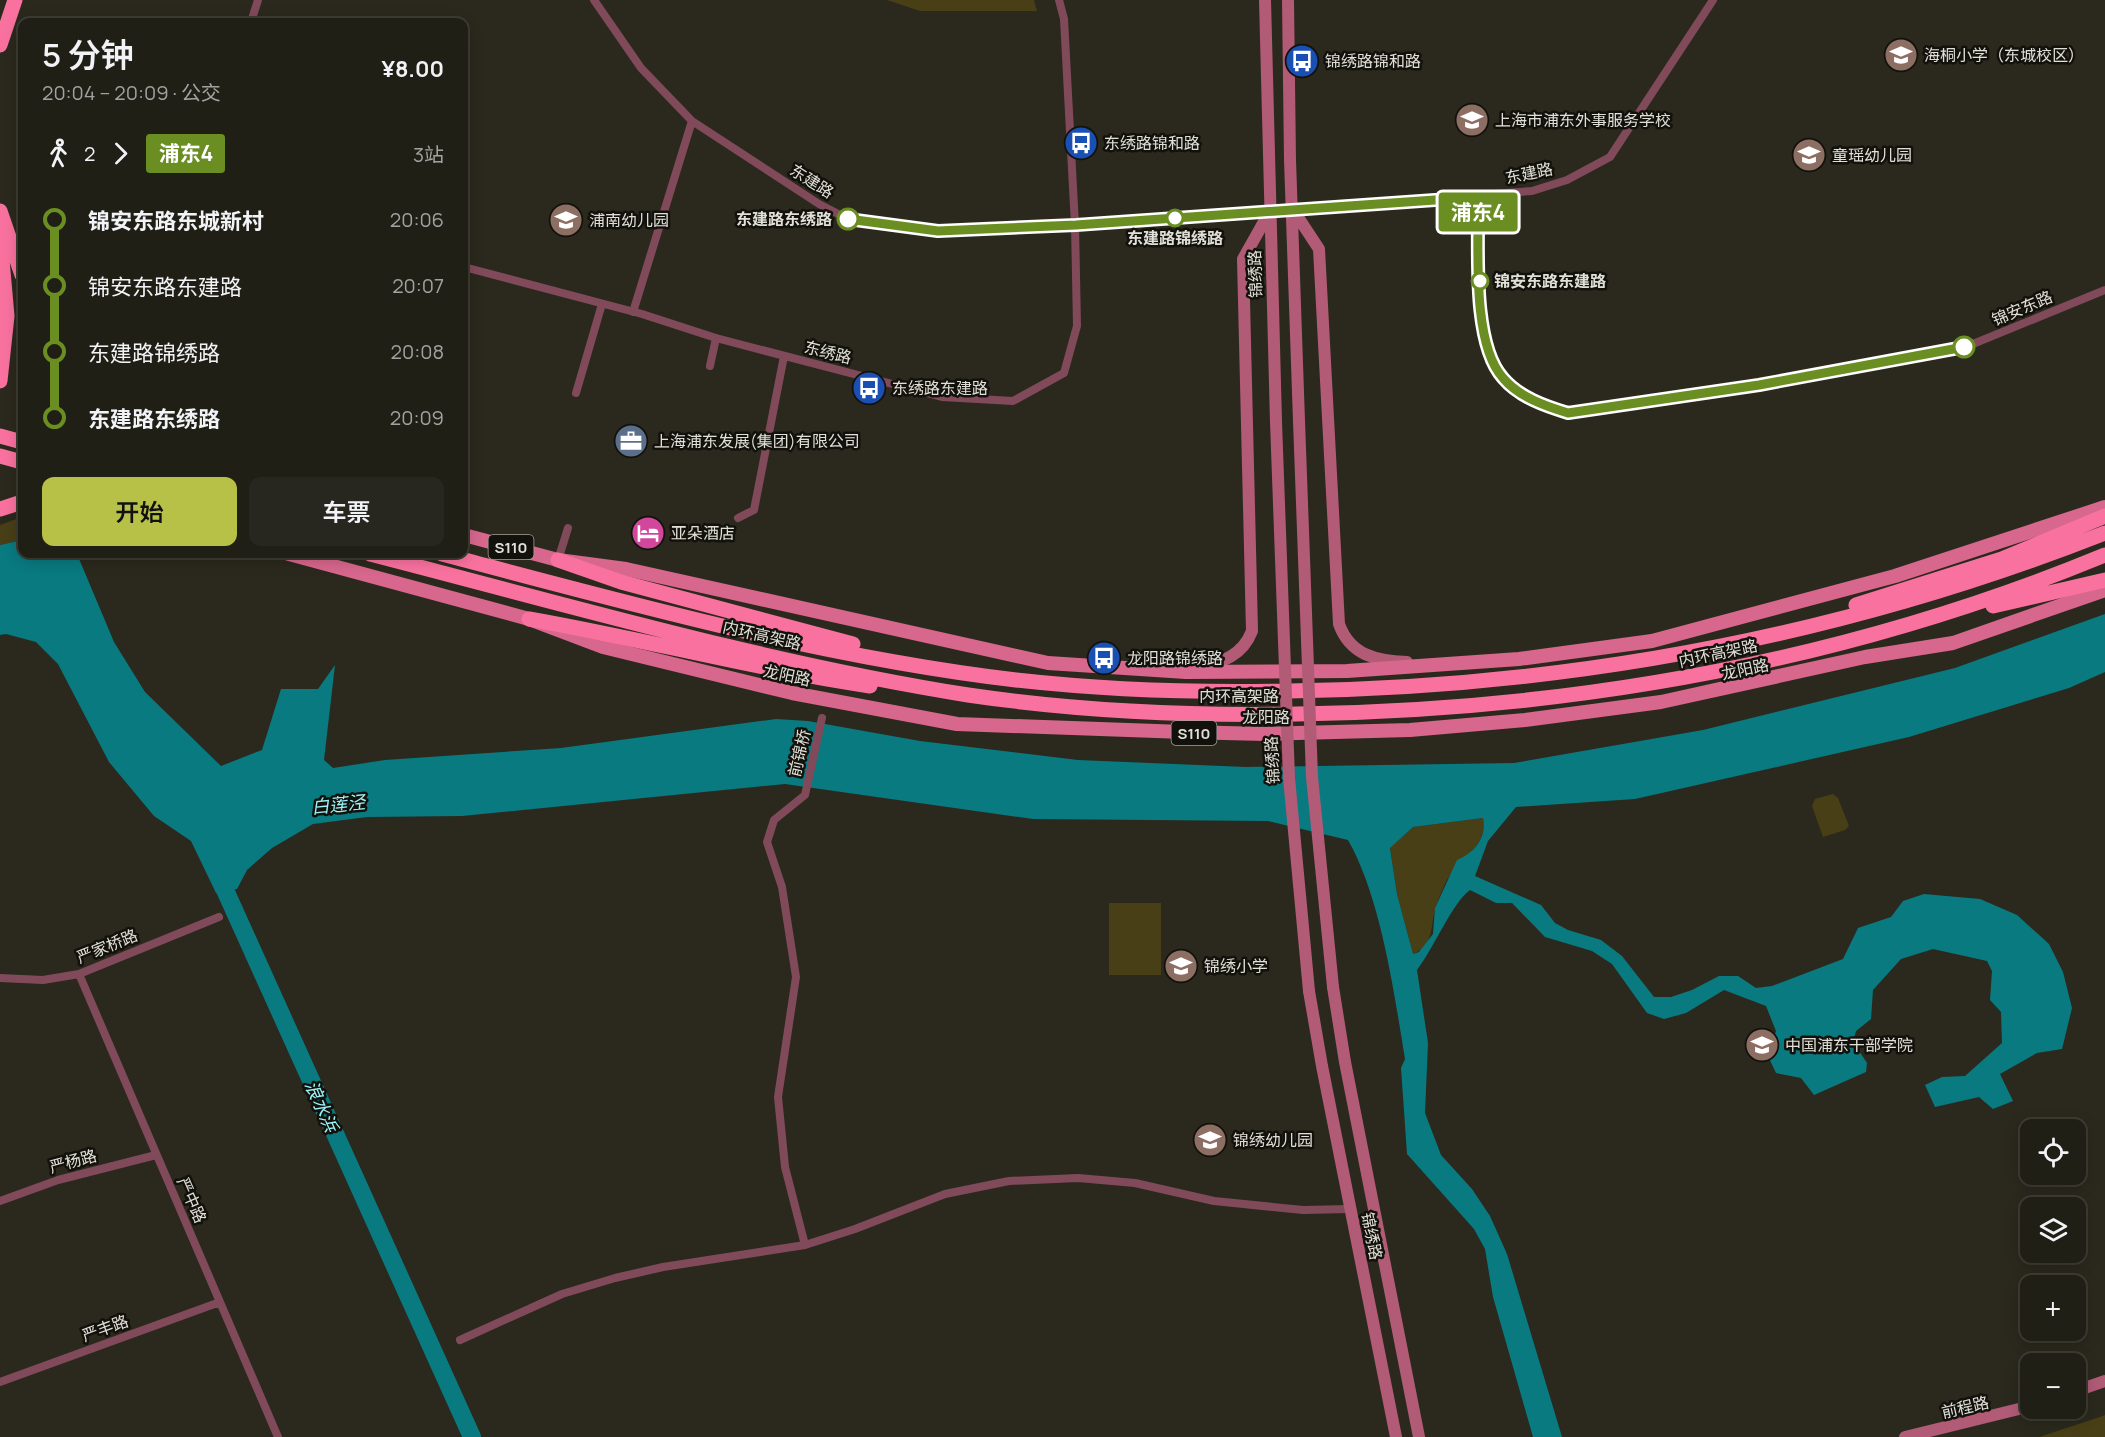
<!DOCTYPE html>
<html lang="zh">
<meta charset="utf-8">
<style>
:root{--surface:#201f16;--page:#28271f;--text:#f1f3f6;--muted:#a2a2a1;--line:#3d3d35;--accent:#b8c147}
body{margin:0;font-family:Manrope,"Noto Sans SC",sans-serif;background:var(--page);color:var(--text);height:100vh;display:flex;flex-direction:column;font-size:22px;white-space:nowrap}
*{box-sizing:border-box;margin:0}
p{font-size:20px;color:var(--muted)}
.icon{flex:none;width:33px;height:33px;fill:none;stroke:currentColor;stroke-width:2;stroke-linecap:round;stroke-linejoin:round}
.map{position:relative;flex:1;overflow:hidden}
.details{position:absolute;left:18px;top:18px;width:450px;height:540px;display:flex;flex-direction:column;background:var(--surface);border-radius:12px;box-shadow:0 3px 15px #0003,0 0 0 2px var(--line)}
.details>*{flex:none}
.badge{padding:0 12px;border-radius:4px;font-size:21px;line-height:39px}
.controls{position:absolute;left:2020px;top:1119px;display:grid;gap:12px}
.controls a{display:grid;place-items:center;width:66px;height:66px;border-radius:12px;background:var(--surface);box-shadow:0 3px 15px #0003,0 0 0 2px var(--line);font-size:30px}
.map>.badge{position:absolute;translate:-50% -50%;box-shadow:0 0 0 3px #fff}
.legs{display:flex;align-items:center;gap:9px;height:66px;padding:0 24px;font-size:20px}
.legs p{margin-inline-start:auto}
.overview{display:flex;align-items:center;justify-content:space-between;height:102px;padding:0 24px}
h1{font-size:33px;font-weight:600;line-height:45px}
.cta{display:flex;gap:12px;margin-top:auto;padding:12px 24px}
.cta a{flex:1;height:69px;border-radius:12px;background:var(--accent);color:#111;font-size:24px;font-weight:600;line-height:69px;text-align:center}
.cta a+a{background:var(--page);color:var(--text)}
ul{padding:0 24px;list-style:none}
li{display:flex;align-items:center;gap:21px;height:66px;font-size:22px}
li i{display:grid;place-items:center;width:9px;height:100%;margin:0 8px;background:currentColor}
li i::after{content:'';width:15px;height:15px;margin:-8px;border:4px solid;border-radius:50%;background:var(--surface)}
li p{margin-inline-start:auto}
li:first-child i{background:linear-gradient(#0000 50%,currentColor 0)}
li:last-child i{background:linear-gradient(currentColor 50%,#0000 0)}
.map>svg:first-child{display:block}
.green{fill:#483f17}
.water{fill:#097a80;fill-rule:evenodd}
.lines{fill:none;stroke-linecap:round;stroke-linejoin:round}
.river{stroke:#097a80;stroke-width:18}
.street{stroke:#814a5b;stroke-width:8}
.secondary{stroke:#b15b77;stroke-width:12}
.primary{stroke:#d7678c;stroke-width:14}
.highway{stroke:#f9729f;stroke-width:15}
.secondary-bridge{stroke:#b15b77;stroke-width:12}
.line-1-casing{stroke:#fff;stroke-width:14}
.line-1{stroke:#6b8e23;stroke-width:9}
.stop-1-dot{fill:#fff;stroke:#6b8e23;stroke-width:3}
.labels{text-anchor:middle;dominant-baseline:central;stroke-width:5;stroke-linejoin:round;paint-order:stroke}
.shield{fill:#12110c;stroke:#a3a29b;stroke-width:1.5}
.shield-label{font-size:15px;font-weight:bold;fill:#e1e0d8}
.poi-label{font-size:16px;fill:#e1e0d8;stroke:#12110c;text-anchor:start}
.street-label{font-size:16px;fill:#e1e0d8;stroke:#12110c}
.stop-label{font-size:16px;font-weight:bold;fill:#e1e0d8;stroke:#12110c;text-anchor:end}
.water-label{font-size:18px;font-style:italic;fill:#9cf3f9;stroke:#12110c}
</style>
<div class="map">
<svg width="2105" height="1437" viewBox="0 0 2105 1437">
<rect width="100%" height="100%" fill="#2b291d"/>
<path class="green" d="M887,0H1034L1037,11H920Z
M22,517V540L0,545V525Z
M1833,794L1838,798L1849,826L1845,830L1823,837L1812,806L1815,799Z
M1483,818C1489,848 1456,860 1445,884C1442,891 1438,899 1436,906C1430,924 1435,946 1413,954L1397,894L1390,847L1413,827Z
M1109,903H1161V975H1109Z
M2105,1415V1437H2039L2100,1417Z"/>
<path class="water" d="M22,540V554H77L114,642L145,692L221,766L262,750L281,689H318L335,665L324,760L333,768L385,760L561,748L776,719L808,721L920,741L1078,760L1246,767L1514,763L1703,730L1955,668L2105,614V672L2069,688L1909,737L1635,799L1516,807L1488,841L1475,876L1541,905L1555,923L1568,930L1601,940L1622,956L1654,997H1671L1692,990L1719,976H1738L1756,988L1772,986L1843,959L1858,928L1891,917L1903,901L1924,894L1980,899L2017,915L2049,944L2063,972L2072,1008L2062,1049L2037,1053L2000,1074L2013,1101L1993,1109L1979,1097L1935,1107L1925,1085L1942,1077L1965,1076L2002,1043L2001,1012L1990,1000L1992,971L1987,961L1933,949L1901,959L1873,990L1871,1019L1856,1031L1853,1042L1867,1063L1866,1072L1814,1095L1801,1078L1776,1073L1768,1056L1776,1031L1766,1006L1724,990L1686,1013L1664,1019L1647,1013L1612,964L1592,951L1545,937L1512,903H1496L1470,890C1452,903 1434,948 1417,970L1428,1043L1425,1113L1441,1155L1472,1189L1490,1216L1507,1254L1562,1437H1533L1493,1297L1485,1249L1474,1229L1407,1154L1401,1068L1405,1059C1394,992 1381,898 1348,840L1268,821L1033,819L785,784L462,816L367,817L313,824L272,848L247,870L237,889L216,893L191,841L154,816L109,762L58,664L36,642L6,634L0,635V545ZM1483,818C1487,838 1474,853 1457,860L1435,908L1433,934L1419,952L1413,954L1397,894L1390,848L1413,827Z"/>
<g class="lines">
<path class="river" d="M216,870L472,1437"/>
<path class="street" d="M594,0L641,68L692,121L819,204L848,219L938,231L1075,225L1532,191L1567,180L1610,157L1713,0
M251,22L258,0
M1478,197C1479,244 1471,343 1503,378C1519,397 1545,406 1568,413L1759,385L1963,348L2105,290
M464,267L642,314L716,338L942,397L1013,401L1064,373L1077,326L1075,225L1064,19L1059,0
M633,312L692,121
M710,366L716,338
M576,393L602,304
M738,518L754,510L784,356
M558,560L568,528
M79,974L278,1437
M0,978L43,980L79,974L219,917
M0,1201L58,1180L156,1155
M805,1245L785,1167L778,1097L796,977L782,887L767,842L774,820L805,795L822,718
M460,1340L562,1294L615,1278L663,1267L805,1245L855,1229L945,1194L1009,1181L1078,1178L1135,1183L1214,1201L1303,1210L1350,1209
M0,1382L220,1302"/>
<path class="secondary" d="M1265,0L1276,422
M1288,0L1290,160L1299,421
M1292,208L1319,249L1339,624C1350,655 1376,661 1407,662
M1196,669C1221,662 1242,657 1252,631L1243,259L1270,211
M1333,987L1345,1062L1419,1437
M1309,991L1322,1066L1396,1437
M2076,1391L2105,1381
M1905,1437L2031,1406"/>
<path class="primary" d="M464,535L558,560L626,569L1048,663L1186,672L1347,671L1519,659L1652,641L1895,576L2105,507
M289,554L529,619L603,647L792,693L957,724L1184,732L1265,734L1410,730L1525,720L1661,702L1865,657L1953,643L2105,590"/>
<path class="highway" d="M0,45L15,0
M0,211L22,275
M0,237L7,316L0,381
M0,436L22,442
M0,456L22,462
M0,509L22,502
M370,554C568,605 766,663 968,695C1077,711 1187,716 1297,714C1574,710 1848,661 2105,555
M442,554C631,604 821,657 1016,680C1106,690 1198,693 1289,691C1569,687 1844,636 2105,533
M558,560L621,582L853,644
M1856,605L2002,559L2105,516
M1993,606L2105,580
M529,619C643,639 755,669 870,686"/>
<path class="secondary-bridge" d="M1299,421L1312,777L1333,987
M1276,422L1289,778L1309,991"/>
</g>
<g class="lines">
<defs>
<path id="line-1" d="M848,219L938,231L1076,225L1478,197C1479,244 1471,343 1503,378C1519,397 1545,406 1568,413L1759,385L1964,347"/>
</defs>
<use href="#line-1" class="line-1-casing"/>
<use href="#line-1" class="line-1"/>
</g>
<defs>
<symbol id="school-disc" viewBox="-11 -11 22 22"><circle r="9.5" fill="#8d6e63" stroke="#12110c"/><path d="M0-5L7-2L0 1L-7-2ZM-4 1L0 2.5L4 1V4Q0 6-4 4Z" fill="#fff"/></symbol>
<symbol id="bus-disc" viewBox="-11 -11 22 22"><circle r="9.5" fill="#1a4fb4" stroke="#12110c"/><path d="M-5-6H5V4H4V6H2V4H-2V6H-4V4H-5ZM-3.5-4V0h7V-4ZM-3.5 1.2v1.5H-2V1.2ZM2 1.2v1.5H3.5V1.2Z" fill="#fff"/></symbol>
<symbol id="office-disc" viewBox="-11 -11 22 22"><circle r="9.5" fill="#5c6f8a" stroke="#12110c"/><path d="M-6-3h4V-5.5h4V-3h4V5H-6ZM-1-4.5V-3h2v-1.5ZM-6 0V1H6V0Z" fill="#fff"/></symbol>
<symbol id="hotel-disc" viewBox="-11 -11 22 22"><circle r="9.5" fill="#d1479c" stroke="#12110c"/><path d="M-6-4.5h1.5V1H6V5H4.5V3h-9V5H-6ZM-4 0a1.8 1.8 0 1 1 3.6 0ZM.5 0V-2.5h3Q6-2.5 6 0Z" fill="#fff"/></symbol>
<symbol id="university-disc" viewBox="-11 -11 22 22"><circle r="9.5" fill="#8d6e63" stroke="#12110c"/><path d="M0-5L7-2L0 1L-7-2ZM-4 1L0 2.5L4 1V4Q0 6-4 4Z" fill="#fff"/></symbol>
</defs>
<g fill-rule="evenodd">
<use href="#school-disc" x="1882" y="36" width="38" height="38"/>
<use href="#bus-disc" x="1283" y="42" width="38" height="38"/>
<use href="#school-disc" x="1453" y="101" width="38" height="38"/>
<use href="#bus-disc" x="1062" y="124" width="38" height="38"/>
<use href="#school-disc" x="1790" y="136" width="38" height="38"/>
<use href="#school-disc" x="547" y="201" width="38" height="38"/>
<use href="#bus-disc" x="850" y="369" width="38" height="38"/>
<use href="#office-disc" x="612" y="422" width="38" height="38"/>
<use href="#hotel-disc" x="629" y="514" width="38" height="38"/>
<use href="#bus-disc" x="1085" y="639" width="38" height="38"/>
<use href="#school-disc" x="1162" y="947" width="38" height="38"/>
<use href="#university-disc" x="1743" y="1026" width="38" height="38"/>
<use href="#school-disc" x="1191" y="1121" width="38" height="38"/>
</g>
<g class="stop-1-dot">
<circle cx="1175" cy="218" r="8"/>
<circle cx="848" cy="219" r="10"/>
<circle cx="1480" cy="281" r="8"/>
<circle cx="1964" cy="347" r="10"/>
</g>
<g class="labels">
<g class="shield">
<rect x="488.5" y="535" width="45" height="24" rx="4.5"/>
<rect x="1171.5" y="721" width="45" height="24" rx="4.5"/>
</g>
<g class="shield-label">
<text x="511" y="547">S110</text>
<text x="1194" y="733">S110</text>
</g>
<g class="poi-label">
<text x="1924" y="55">海桐小学（东城校区）</text>
<text x="1325" y="61">锦绣路锦和路</text>
<text x="1495" y="120">上海市浦东外事服务学校</text>
<text x="1104" y="143">东绣路锦和路</text>
<text x="1832" y="155">童瑶幼儿园</text>
<text x="589" y="220">浦南幼儿园</text>
<text x="892" y="388">东绣路东建路</text>
<text x="654" y="441">上海浦东发展(集团)有限公司</text>
<text x="671" y="533">亚朵酒店</text>
<text x="1127" y="658">龙阳路锦绣路</text>
<text x="1204" y="966">锦绣小学</text>
<text x="1785" y="1045">中国浦东干部学院</text>
<text x="1233" y="1140">锦绣幼儿园</text>
</g>
<g class="street-label">
<text transform="translate(1529 173) rotate(-12)">东建路</text>
<text transform="translate(812 181) rotate(32)">东建路</text>
<text transform="translate(1255 274) rotate(-92)">锦绣路</text>
<text transform="translate(2022 308) rotate(-23)">锦安东路</text>
<text transform="translate(828 352) rotate(14)">东绣路</text>
<text transform="translate(762 635) rotate(13)">内环高架路</text>
<text transform="translate(1718 653) rotate(-12)">内环高架路</text>
<text transform="translate(1745 669) rotate(-12)">龙阳路</text>
<text transform="translate(787 675) rotate(12)">龙阳路</text>
<text x="1239" y="696">内环高架路</text>
<text x="1266" y="717">龙阳路</text>
<text transform="translate(799 753) rotate(-77)">前锦桥</text>
<text transform="translate(1272 760) rotate(-93)">锦绣路</text>
<text transform="translate(107 946) rotate(-22)">严家桥路</text>
<text transform="translate(73 1161) rotate(-15)">严杨路</text>
<text transform="translate(192 1200) rotate(66)">严中路</text>
<text transform="translate(1372 1236) rotate(79)">锦绣路</text>
<text transform="translate(105 1328) rotate(-20)">严丰路</text>
<text transform="translate(1965 1407) rotate(-13)">前程路</text>
</g>
<g class="stop-label">
<text x="832" y="219">东建路东绣路</text>
<text x="1175" y="238" text-anchor="middle">东建路锦绣路</text>
<text x="1494" y="281" text-anchor="start">锦安东路东建路</text>
</g>
<g class="water-label">
<text transform="translate(338 804) rotate(-6)">白莲泾</text>
<text transform="translate(322 1106) rotate(66)">浪水浜</text>
</g>
</g>
</svg>
<div class="controls">
<a><svg class="icon" aria-label="locate" viewBox="0 0 24 24"><circle cx="12" cy="12" r="6"/><path d="M12 2v4M12 18v4M2 12h4M18 12h4"/></svg></a>
<a><svg class="icon" aria-label="layers" viewBox="0 0 24 24"><path d="M12 4l9 5-9 5-9-5zM3 14l9 5 9-5"/></svg></a>
<a>+</a>
<a>−</a>
</div>
<b class="badge" style="left:1478px;top:212px;background:#6b8e23;color:#fff">浦东4</b>
<section class="details">
<div class="overview"><div><h1>5 分钟</h1><p>20:04 – 20:09 · 公交</p></div><b>¥8.00</b></div>
<div class="legs"><svg class="icon" aria-label="walk" viewBox="0 0 24 24"><circle cx="13" cy="4" r="2"/><path d="M13 8l-2 6 4 7M11 14l-3 7M7 12l3-4h3l4 4"/></svg>2<svg class="icon" aria-label="forward" viewBox="0 0 24 24"><path d="M9 5l7 7-7 7"/></svg><b class="badge" style="background:#6b8e23;color:#fff">浦东4</b><p>3站</p></div>
<ul>
<li><i style="color:#6b8e23"></i><b>锦安东路东城新村</b><p>20:06</p></li>
<li><i style="color:#6b8e23"></i><span>锦安东路东建路</span><p>20:07</p></li>
<li><i style="color:#6b8e23"></i><span>东建路锦绣路</span><p>20:08</p></li>
<li><i style="color:#6b8e23"></i><b>东建路东绣路</b><p>20:09</p></li>
</ul>
<div class="cta"><a>开始</a><a>车票</a></div>
</section>
</div>
